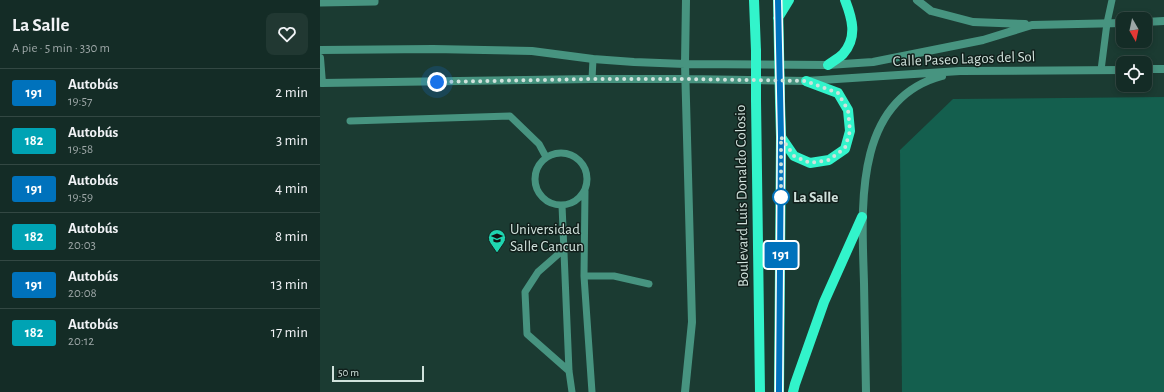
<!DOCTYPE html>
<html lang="es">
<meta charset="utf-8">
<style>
:root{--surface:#142c26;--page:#213832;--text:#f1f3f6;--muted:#9da7a7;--line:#334843}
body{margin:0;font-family:"Alegreya Sans",sans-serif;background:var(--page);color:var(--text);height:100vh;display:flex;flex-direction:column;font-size:15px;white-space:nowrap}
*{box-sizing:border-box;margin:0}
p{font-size:13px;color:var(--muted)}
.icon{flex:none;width:22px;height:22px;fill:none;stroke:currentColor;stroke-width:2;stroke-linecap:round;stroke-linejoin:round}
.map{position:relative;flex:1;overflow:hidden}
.panel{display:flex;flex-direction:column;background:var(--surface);width:320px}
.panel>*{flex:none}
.badge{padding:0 8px;border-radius:3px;font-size:14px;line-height:26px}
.needle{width:26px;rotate:171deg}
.fabs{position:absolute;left:796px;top:12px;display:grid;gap:8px}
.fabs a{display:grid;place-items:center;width:36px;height:36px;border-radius:8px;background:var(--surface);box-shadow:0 2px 6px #0003,0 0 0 1px var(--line);font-size:20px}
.scale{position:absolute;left:12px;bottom:10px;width:92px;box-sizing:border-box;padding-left:4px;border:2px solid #d0e2dc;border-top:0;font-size:11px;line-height:14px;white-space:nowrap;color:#d0e2dc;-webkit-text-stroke:3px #111f1b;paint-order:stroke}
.you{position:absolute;width:20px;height:20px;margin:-10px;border:3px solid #fff;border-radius:50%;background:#1a73e8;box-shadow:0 0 0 6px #1a73e833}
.map>.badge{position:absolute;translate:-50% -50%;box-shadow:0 0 0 2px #fff}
.round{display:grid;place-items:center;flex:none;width:42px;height:42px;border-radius:8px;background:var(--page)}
.headline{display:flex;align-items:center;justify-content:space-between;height:68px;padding:0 12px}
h1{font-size:19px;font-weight:700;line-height:30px}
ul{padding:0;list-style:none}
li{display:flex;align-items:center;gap:12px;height:48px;padding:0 12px;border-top:1px solid var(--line)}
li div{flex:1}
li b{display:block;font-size:15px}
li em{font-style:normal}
li .badge{min-width:44px;font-weight:700;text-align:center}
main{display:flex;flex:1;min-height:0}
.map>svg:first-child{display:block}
.green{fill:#145f4e}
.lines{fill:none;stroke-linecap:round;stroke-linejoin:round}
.service{stroke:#479480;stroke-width:7}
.minor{stroke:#479480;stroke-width:8}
.primary{stroke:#32f4cb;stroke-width:10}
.primary-bridge{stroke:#32f4cb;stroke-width:10}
.line-casing{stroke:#fff;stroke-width:9}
.line{stroke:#0072bc;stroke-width:6}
.walk{stroke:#d0e2dc;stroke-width:4;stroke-dasharray:0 7.2}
.stop-dot{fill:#fff;stroke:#0072bc;stroke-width:2}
.labels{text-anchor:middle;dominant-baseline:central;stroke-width:3;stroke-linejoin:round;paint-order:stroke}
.street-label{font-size:15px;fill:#d0e2dc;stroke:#111f1b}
.stop-label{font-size:15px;font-weight:bold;fill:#d0e2dc;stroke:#111f1b;text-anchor:start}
.poi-label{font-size:15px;fill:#d0e2dc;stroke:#111f1b;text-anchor:start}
</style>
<main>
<section class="panel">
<div class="headline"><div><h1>La Salle</h1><p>A pie · 5 min · 330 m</p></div><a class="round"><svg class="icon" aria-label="heart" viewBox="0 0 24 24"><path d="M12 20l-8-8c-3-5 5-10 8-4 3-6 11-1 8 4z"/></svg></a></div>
<ul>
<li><span class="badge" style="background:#0072bc;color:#fff">191</span><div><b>Autobús</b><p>19:57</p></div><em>2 min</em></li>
<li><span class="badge" style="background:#00a3b4;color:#fff">182</span><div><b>Autobús</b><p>19:58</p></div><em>3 min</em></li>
<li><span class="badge" style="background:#0072bc;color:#fff">191</span><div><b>Autobús</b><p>19:59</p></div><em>4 min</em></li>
<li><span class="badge" style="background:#00a3b4;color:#fff">182</span><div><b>Autobús</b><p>20:03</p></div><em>8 min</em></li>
<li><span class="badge" style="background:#0072bc;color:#fff">191</span><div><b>Autobús</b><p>20:08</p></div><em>13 min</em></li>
<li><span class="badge" style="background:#00a3b4;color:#fff">182</span><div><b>Autobús</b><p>20:12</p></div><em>17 min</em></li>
</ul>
</section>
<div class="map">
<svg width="844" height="392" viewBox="0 0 844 392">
<rect width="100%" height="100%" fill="#1b3b32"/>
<path class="green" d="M844,97V392H582L580,150L633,99Z"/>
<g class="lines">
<path class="service" d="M0,3L55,2V0
M781,70L787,23L792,0
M272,79L273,59
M30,121L190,116L219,144L226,157
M215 179a26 26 0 1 1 52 0a26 26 0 1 1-52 0Z
M265,191L264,276L272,392
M242,205L249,371L252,392
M243,250L218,272L205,292L207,334L249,371
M264,276H294L329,284"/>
<path class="minor" d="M597,0L611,11L653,22L705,24
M825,22L844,21
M0,50L113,49L212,51L273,59L314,62L365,64L508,65L553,62L663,40L712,25L803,23
M0,58L2,83L272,79H367L486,81L640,71L803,70
M825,69H844
M365,392L372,322L365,64L366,0
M546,392C545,356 545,319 544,283C542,210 532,100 622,76"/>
<path class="primary" d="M434,0L436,51
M458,0L459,50
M458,18L469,0
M508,65C512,62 519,58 523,54C538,37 532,18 525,0
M436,100L440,392
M461,137L474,156L490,163L509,160L525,149L530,131L528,110L518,93L486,81
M459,392L461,137L460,101
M473,392L475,384L504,302L542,217"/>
<path class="primary-bridge" d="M459,50L460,101
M436,100V51"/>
</g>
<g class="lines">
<defs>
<path id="line" d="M458,0L461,137L459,392"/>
</defs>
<use href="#line" class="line-casing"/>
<use href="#line" class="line"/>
<path class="walk" d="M117,82L272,79H367L486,81L518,93L528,110L530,131L525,148L509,160L490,163L474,156L461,137V197"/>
</g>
<defs>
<symbol id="university-pin" viewBox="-11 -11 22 30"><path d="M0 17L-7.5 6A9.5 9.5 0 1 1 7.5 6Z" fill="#1fd5b0" stroke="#111f1b"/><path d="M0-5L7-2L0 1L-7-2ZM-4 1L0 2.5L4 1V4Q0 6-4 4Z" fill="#111"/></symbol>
</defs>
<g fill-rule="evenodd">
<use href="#university-pin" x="167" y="228" width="20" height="27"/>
</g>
<circle class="stop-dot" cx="461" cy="197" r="8"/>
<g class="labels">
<g class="street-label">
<text transform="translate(644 59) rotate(-2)">Calle Paseo Lagos del Sol</text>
<text transform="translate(422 196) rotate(-91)">Boulevard Luis Donaldo Colosio</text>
</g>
<g class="stop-label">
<text x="473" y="197">La Salle</text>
</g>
<g class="poi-label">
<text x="190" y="229">Universidad<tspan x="190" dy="17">Salle Cancun</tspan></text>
</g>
</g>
</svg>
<div class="fabs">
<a><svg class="needle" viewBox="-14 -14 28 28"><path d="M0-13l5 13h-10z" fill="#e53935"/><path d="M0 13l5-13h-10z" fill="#9da7a7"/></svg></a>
<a><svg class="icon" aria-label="locate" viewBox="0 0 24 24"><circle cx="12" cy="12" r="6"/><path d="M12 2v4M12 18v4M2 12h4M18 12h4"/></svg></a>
</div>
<div class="scale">50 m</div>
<div class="you" style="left:117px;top:82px"></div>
<b class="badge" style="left:461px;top:255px;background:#0072bc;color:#fff">191</b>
</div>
</main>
